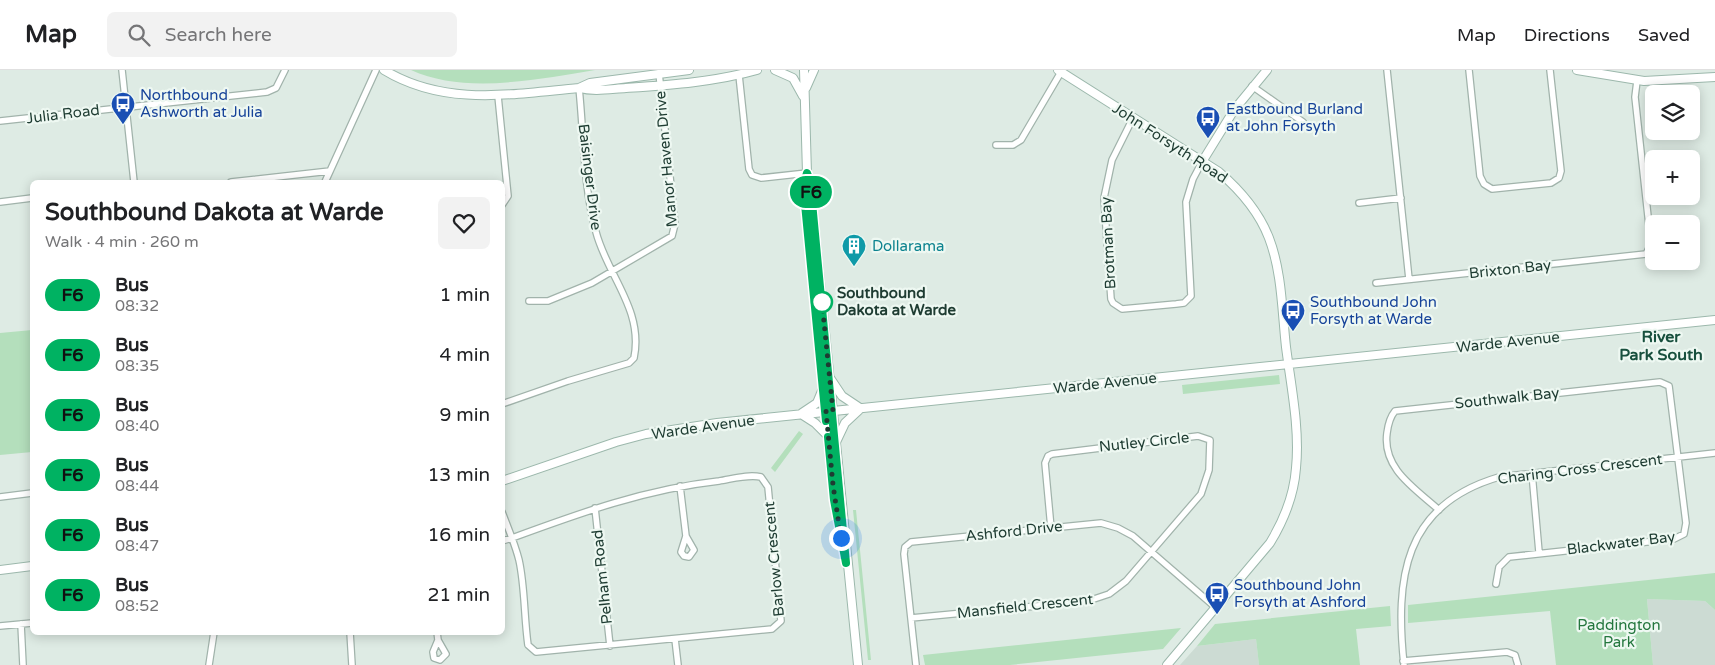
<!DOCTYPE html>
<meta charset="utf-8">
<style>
:root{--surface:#fff;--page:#f2f2f2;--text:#202124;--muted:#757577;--line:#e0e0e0}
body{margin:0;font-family:"Varela Round",sans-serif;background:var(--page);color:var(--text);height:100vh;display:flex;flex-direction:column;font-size:19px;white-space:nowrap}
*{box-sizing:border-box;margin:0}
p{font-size:16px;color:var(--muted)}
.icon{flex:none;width:28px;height:28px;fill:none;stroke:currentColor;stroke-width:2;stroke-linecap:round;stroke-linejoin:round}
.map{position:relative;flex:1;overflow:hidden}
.sheet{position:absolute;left:30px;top:110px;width:475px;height:455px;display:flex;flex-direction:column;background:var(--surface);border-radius:8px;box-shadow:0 2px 12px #0003}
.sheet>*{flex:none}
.badge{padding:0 10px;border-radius:16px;font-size:18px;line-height:32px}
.buttons{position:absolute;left:1645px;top:15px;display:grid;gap:10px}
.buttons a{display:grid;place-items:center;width:55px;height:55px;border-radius:8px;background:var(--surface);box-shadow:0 2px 12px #0003;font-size:25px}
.you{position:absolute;width:25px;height:25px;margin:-12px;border:4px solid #fff;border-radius:50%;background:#1a73e8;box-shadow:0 0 0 8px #1a73e833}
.map>.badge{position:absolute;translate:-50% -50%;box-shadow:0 0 0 2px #fff}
.round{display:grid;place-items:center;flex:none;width:52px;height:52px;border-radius:8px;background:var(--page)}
.headline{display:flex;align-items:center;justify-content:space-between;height:85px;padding:0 15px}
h1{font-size:24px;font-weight:700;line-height:38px}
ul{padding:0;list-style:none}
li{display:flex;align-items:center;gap:15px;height:60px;padding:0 15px}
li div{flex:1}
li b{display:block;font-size:19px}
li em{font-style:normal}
li .badge{min-width:55px;font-weight:700;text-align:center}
header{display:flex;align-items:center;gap:30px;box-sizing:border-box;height:70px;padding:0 25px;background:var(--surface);border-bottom:1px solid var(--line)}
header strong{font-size:24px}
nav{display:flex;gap:28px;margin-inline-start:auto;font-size:18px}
.search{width:350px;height:45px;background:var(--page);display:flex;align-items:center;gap:12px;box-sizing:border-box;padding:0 18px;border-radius:8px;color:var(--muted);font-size:19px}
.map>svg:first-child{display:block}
.built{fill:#ccdbd3}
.green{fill:#b4dfbc}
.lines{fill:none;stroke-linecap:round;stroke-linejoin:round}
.street-casing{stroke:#a1b3ab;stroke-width:8}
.secondary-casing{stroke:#9cb8ac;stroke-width:10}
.street{stroke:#fff;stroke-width:5.5}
.secondary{stroke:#fff;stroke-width:8}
.line-casing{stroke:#fff;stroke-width:11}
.line{stroke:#00b262;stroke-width:8}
.walk{stroke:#1e3c32;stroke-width:5;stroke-dasharray:0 9}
.stop-dot{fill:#fff;stroke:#00b262;stroke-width:2.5}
.labels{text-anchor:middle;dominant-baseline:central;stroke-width:4.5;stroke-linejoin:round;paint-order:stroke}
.transit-label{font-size:15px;fill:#164399;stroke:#eef8f2;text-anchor:start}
.street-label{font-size:15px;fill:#1e3c32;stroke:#eef8f2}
.culture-label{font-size:15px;fill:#0d838f;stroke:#eef8f2;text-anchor:start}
.stop-label{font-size:15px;font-weight:bold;fill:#1e3c32;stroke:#eef8f2;text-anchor:start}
.park-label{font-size:15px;fill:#24773e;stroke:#eef8f2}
.neighbourhood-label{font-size:16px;font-weight:bold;fill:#18503e;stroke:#eef8f2}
</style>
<header>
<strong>Map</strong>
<div class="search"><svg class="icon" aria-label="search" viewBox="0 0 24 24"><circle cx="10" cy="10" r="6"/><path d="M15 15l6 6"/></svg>Search here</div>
<nav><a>Map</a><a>Directions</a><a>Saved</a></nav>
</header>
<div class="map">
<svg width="1715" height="595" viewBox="0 0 1715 595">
<rect width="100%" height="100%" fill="#deebe4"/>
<path class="built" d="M1647,529L1705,531L1715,540V595H1653Z
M1256,569L1259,595H1180L1197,576Z"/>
<path class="green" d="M411,0H595C539,9 465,25 411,0Z
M32,260V382L0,385V263Z
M1279,305L1280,314L1183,324L1182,315Z
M799,361L803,364L775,402L771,398Z
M853,440H856L871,590H868Z
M1715,503V540L1705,531L1647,529L1653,595H1556L1550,541L1408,553V535Z
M1390,536L1391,556L1356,559L1360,595H1259L1256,569L1197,576L1215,554Z
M1181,558L1163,579L1010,595H925L923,585Z"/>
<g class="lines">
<defs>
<path id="street" d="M122,0L134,112
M1387,0L1409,209
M1469,0L1480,106L1484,114L1492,119L1551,113L1559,108L1561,101L1550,0
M739,5L749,99L752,105L761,108L807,103
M1252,16L1303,52
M498,26L508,126L502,135
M1133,48L1112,90L1104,128L1111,229L1113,233L1122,239L1176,234L1184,233L1191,226L1186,132L1193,109L1202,92
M0,51L267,22L276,18L285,0
M996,75H1013L1021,70L1061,2
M231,112L330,101
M325,112L376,0
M0,132L32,128
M1359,133L1401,128
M1376,213L1646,184L1651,174L1635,27L1637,11
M529,231H548L592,213L672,166L675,154L659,3
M502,334L568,311L629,293L634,288C644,240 607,205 596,162C583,116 584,65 579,18
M1532,403L1539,482
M680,416L686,466L681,482L684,486L689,487L694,480L686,466
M0,427L32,423
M595,438L610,576
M1439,440C1416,419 1382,399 1387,363C1388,355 1390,347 1395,341L1660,312L1669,316L1686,453L1684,464L1674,469L1509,487L1499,497L1496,514
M502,442C508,458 515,474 519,490C525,517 524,547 528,575L536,582L772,559L781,551L768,417L761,407C748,404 732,409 719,411C646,419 580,443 512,468L502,471
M911,548L1088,531L1109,524L1126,511L1201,424L1209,400L1210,370L1198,366L1052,384L1048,386L1045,393L1051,458
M21,554L23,595
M0,556L32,553
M350,562L352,595
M437,562L438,570L446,584L440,590L434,588L433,582L438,570
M675,569L678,595
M1403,591L1507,582L1515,585L1518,595
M209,595L214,562
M916,595L904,484L905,477L911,472L1101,453L1118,458L1133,466L1215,537
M1404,595C1395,509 1403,435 1499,407L1715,383"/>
<path id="secondary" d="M384,0C445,37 512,24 579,18L590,13L689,0
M775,0L793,8L803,26
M804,0L807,103L810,111L858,595
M1058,0L1219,102C1240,120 1259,142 1269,168C1282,202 1282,241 1286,277C1291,316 1300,359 1296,398C1294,426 1284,450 1270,473L1167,595
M1577,0L1644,11L1715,7
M579,18C594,22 610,19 626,18C669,15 715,12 757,0
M806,18L814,0
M1202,92L1234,40L1267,0
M807,103L804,113L831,401L841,469
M830,308L842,326L860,338
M802,343L817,333L822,321
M801,344L815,353L827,365
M836,372L845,353L860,339
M502,411L616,372L646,364L717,353L1715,250
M0,500L32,496"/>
</defs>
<use href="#street" class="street-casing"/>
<use href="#secondary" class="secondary-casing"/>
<use href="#street" class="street"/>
<use href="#secondary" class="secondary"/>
</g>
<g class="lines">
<defs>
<path id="line" d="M826,351L805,134L804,113L807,103L810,111L846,493L834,430L828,367"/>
</defs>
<use href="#line" class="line-casing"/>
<use href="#line" class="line"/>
<path class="walk" d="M822,232L833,341H826L833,415L841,468"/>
</g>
<defs>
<symbol id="bus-pin" viewBox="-11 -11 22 30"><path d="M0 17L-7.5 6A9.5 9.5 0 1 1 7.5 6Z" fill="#1a4fb4" stroke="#eef8f2"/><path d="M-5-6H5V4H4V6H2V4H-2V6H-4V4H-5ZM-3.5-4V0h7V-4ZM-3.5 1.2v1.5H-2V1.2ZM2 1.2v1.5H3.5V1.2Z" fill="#fff"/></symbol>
<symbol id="building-pin" viewBox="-11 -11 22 30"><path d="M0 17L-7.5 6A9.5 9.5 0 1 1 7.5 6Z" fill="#0f9aa8" stroke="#eef8f2"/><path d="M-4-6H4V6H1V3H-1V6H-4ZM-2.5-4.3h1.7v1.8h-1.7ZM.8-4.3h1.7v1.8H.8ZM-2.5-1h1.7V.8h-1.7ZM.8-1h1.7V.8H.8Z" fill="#fff"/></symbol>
</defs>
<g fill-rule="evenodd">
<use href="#bus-pin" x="109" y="20" width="28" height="38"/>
<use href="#bus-pin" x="1194" y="34" width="28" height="38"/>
<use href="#building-pin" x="840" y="162" width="28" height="38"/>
<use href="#bus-pin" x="1279" y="227" width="28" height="38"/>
<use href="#bus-pin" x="1203" y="510" width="28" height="38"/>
</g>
<circle class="stop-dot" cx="822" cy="232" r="10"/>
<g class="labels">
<g class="transit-label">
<text x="140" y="25">Northbound<tspan x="140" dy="17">Ashworth at Julia</tspan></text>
<text x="1226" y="39">Eastbound Burland<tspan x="1226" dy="17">at John Forsyth</tspan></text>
<text x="1310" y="232">Southbound John<tspan x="1310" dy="17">Forsyth at Warde</tspan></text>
<text x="1234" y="515">Southbound John<tspan x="1234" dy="17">Forsyth at Ashford</tspan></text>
</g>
<g class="street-label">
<text transform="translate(63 44) rotate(-7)">Julia Road</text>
<text transform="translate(1170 73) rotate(33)">John Forsyth Road</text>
<text transform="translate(666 89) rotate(-95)">Manor Haven Drive</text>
<text transform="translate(590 107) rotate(83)">Baisinger Drive</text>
<text transform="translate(1108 173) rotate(-93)">Brotman Bay</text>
<text transform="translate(1510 199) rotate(-6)">Brixton Bay</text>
<text transform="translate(1508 272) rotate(-6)">Warde Avenue</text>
<text transform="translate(1105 313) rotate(-6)">Warde Avenue</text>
<text transform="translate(1507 328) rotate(-6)">Southwalk Bay</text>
<text transform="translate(703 357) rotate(-8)">Warde Avenue</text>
<text transform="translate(1144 372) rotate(-6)">Nutley Circle</text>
<text transform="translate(1580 399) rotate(-7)">Charing Cross Crescent</text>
<text transform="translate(1014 461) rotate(-6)">Ashford Drive</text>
<text transform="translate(1621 473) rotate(-7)">Blackwater Bay</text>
<text transform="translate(774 489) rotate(-95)">Barlow Crescent</text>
<text transform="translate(602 507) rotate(-96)">Pelham Road</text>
<text transform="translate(1025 536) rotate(-6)">Mansfield Crescent</text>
</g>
<g class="culture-label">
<text x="872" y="176">Dollarama</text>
</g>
<g class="stop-label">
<text x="837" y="223">Southbound<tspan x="837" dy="17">Dakota at Warde</tspan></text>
</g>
<g class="park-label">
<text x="1619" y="555">Paddington<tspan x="1619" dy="17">Park</tspan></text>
</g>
<g class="neighbourhood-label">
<text x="1661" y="267">River<tspan x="1661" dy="18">Park South</tspan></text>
</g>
</g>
</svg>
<div class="buttons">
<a><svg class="icon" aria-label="layers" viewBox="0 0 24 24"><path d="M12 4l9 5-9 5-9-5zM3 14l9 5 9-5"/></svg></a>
<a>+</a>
<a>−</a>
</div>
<div class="you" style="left:841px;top:468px"></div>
<b class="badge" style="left:811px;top:122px;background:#00b262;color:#111">F6</b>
<section class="sheet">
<div class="headline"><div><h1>Southbound Dakota at Warde</h1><p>Walk · 4 min · 260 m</p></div><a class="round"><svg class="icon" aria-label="heart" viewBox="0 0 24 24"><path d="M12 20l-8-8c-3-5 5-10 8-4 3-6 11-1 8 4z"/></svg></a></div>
<ul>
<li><span class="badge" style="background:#00b262;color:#111">F6</span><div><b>Bus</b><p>08:32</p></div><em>1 min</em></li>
<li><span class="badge" style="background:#00b262;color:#111">F6</span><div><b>Bus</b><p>08:35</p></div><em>4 min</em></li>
<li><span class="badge" style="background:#00b262;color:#111">F6</span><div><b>Bus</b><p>08:40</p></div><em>9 min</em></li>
<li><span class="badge" style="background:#00b262;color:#111">F6</span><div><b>Bus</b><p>08:44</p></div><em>13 min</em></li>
<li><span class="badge" style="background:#00b262;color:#111">F6</span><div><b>Bus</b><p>08:47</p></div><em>16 min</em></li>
<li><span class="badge" style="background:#00b262;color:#111">F6</span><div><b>Bus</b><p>08:52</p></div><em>21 min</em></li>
</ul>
</section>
</div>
